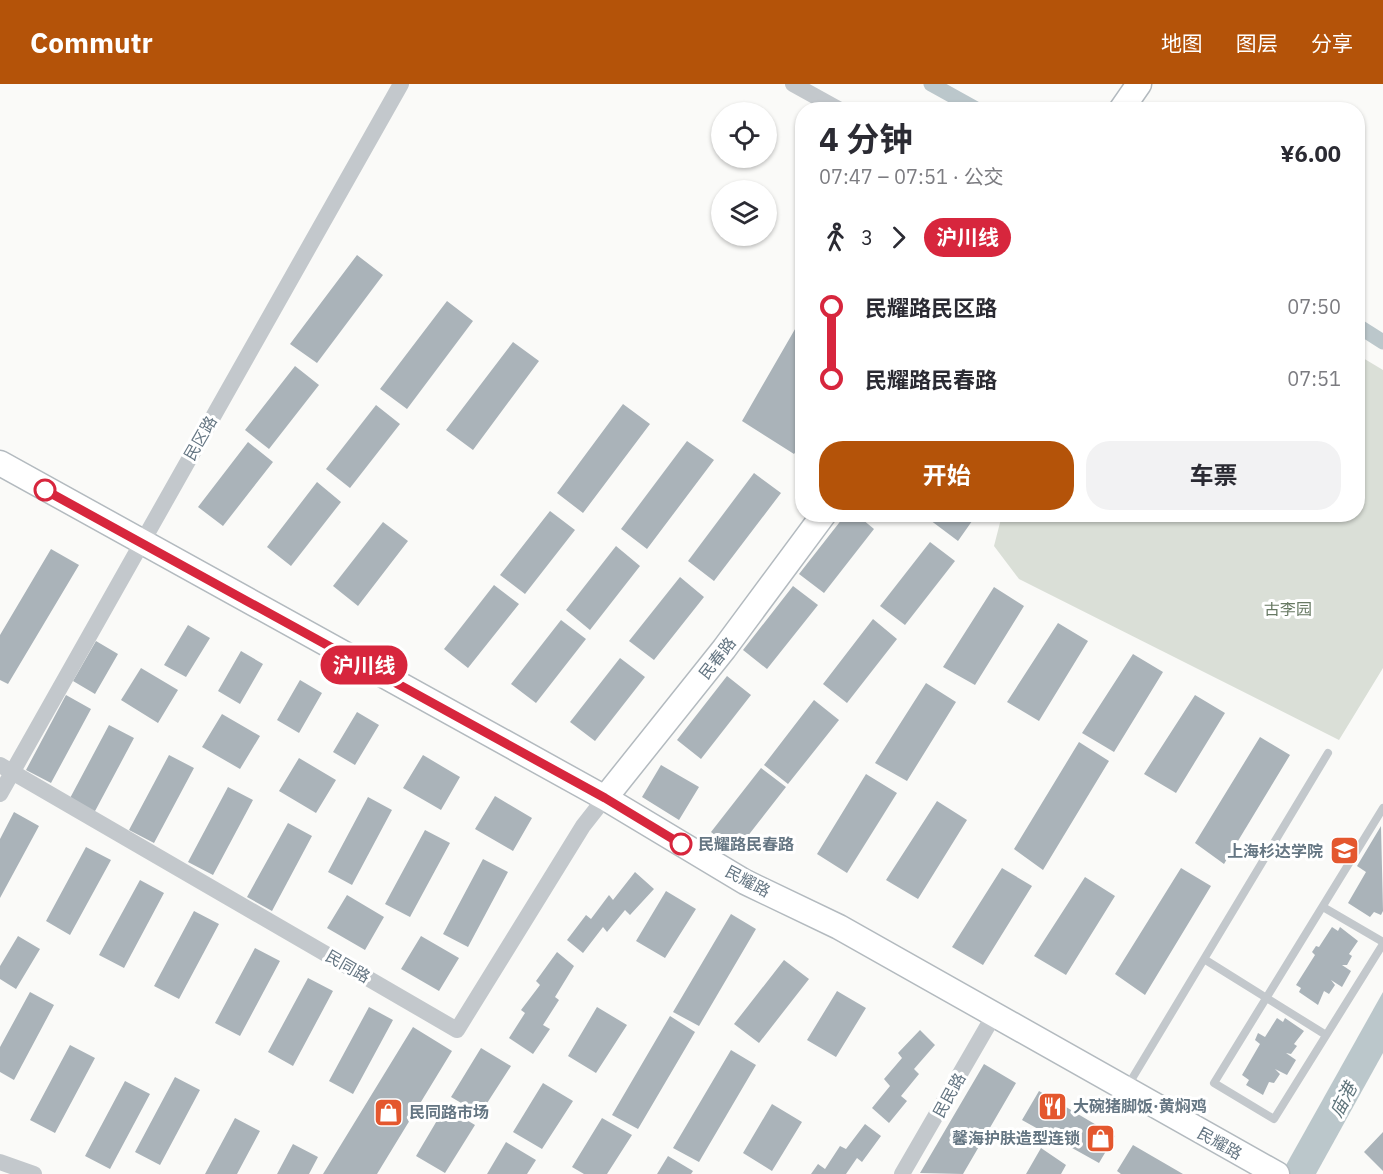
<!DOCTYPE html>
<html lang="zh">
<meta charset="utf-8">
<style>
:root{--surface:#fff;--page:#f2f2f3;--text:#2b2b33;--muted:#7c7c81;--accent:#b45309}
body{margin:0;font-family:"IBM Plex Sans","Noto Sans SC",sans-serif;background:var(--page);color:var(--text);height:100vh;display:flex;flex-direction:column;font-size:22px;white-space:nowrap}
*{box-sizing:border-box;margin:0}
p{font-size:20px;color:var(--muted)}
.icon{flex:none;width:33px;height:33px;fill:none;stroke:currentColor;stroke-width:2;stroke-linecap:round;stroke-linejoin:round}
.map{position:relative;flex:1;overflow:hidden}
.sheet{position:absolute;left:795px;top:18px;width:570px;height:420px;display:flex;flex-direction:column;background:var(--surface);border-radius:24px;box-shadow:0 2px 4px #0004}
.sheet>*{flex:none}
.badge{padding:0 12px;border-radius:20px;font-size:21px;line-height:39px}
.buttons{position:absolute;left:711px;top:18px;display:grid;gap:12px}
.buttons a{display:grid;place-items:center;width:66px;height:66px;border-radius:50%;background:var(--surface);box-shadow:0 2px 4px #0004;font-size:30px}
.map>.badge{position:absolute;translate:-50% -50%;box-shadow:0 0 0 3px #fff}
.legs{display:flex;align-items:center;gap:9px;height:66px;padding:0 24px;font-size:20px}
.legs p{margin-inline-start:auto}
.headline{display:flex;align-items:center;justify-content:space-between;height:102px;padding:0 24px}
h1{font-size:33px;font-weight:700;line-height:45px}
.primary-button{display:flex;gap:12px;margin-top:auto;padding:12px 24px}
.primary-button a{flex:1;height:69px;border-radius:24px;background:var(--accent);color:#fff;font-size:24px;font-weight:700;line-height:69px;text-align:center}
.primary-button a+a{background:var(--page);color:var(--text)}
ul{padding:0 24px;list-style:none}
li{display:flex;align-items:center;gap:21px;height:72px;font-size:22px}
li i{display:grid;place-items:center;width:9px;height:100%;margin:0 8px;background:currentColor}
li i::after{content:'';width:15px;height:15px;margin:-8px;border:4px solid;border-radius:50%;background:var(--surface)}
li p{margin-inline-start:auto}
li:first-child i{background:linear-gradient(#0000 50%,currentColor 0)}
li:last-child i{background:linear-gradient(currentColor 50%,#0000 0)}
header{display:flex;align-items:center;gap:36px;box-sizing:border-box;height:84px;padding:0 30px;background:var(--accent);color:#fff}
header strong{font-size:28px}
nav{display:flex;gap:33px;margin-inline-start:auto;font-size:21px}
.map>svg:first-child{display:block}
.green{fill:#dadfd7}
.water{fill:#bbc7cb}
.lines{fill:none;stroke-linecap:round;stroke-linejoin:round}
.canal{stroke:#bbc7cb;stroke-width:15}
.building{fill:#aab3b9}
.secondary-casing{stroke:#b3babf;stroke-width:27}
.lane{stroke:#c3c8cc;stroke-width:8}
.street{stroke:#c3c8cc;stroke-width:16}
.secondary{stroke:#fff;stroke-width:24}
.line-1-casing{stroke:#fff;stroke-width:14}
.line-1{stroke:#d7263d;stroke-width:9}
.stop-1-dot{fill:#fff;stroke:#d7263d;stroke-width:3}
.labels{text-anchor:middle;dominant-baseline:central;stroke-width:6;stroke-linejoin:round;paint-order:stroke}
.street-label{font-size:16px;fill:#657683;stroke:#fff}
.park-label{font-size:16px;fill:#687a64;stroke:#fff}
.stop-label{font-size:16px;font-weight:bold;fill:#657683;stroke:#fff;text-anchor:start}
.poi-label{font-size:16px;font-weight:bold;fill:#657683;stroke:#fff;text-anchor:end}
.water-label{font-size:18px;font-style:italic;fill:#60757c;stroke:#fff}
</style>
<header>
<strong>Commutr</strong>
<nav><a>地图</a><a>图层</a><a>分享</a></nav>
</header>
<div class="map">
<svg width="1383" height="1090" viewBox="0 0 1383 1090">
<rect width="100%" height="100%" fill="#fafaf8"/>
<path class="green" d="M1358,271L1383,286V584L1339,656L1019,495L994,462L1002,431L1358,430Z"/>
<path class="water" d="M1383,908V969L1316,1090H1281Z"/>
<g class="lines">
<path class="canal" d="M931,0L978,26
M1358,242L1383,258"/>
</g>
<path class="building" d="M357,171L383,191L317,279L290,260Z
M447,217L473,237L407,325L380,305Z
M802,233V359L794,370L742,337Z
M513,258L539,277L473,366L446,346Z
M295,282L319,301L269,365L245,346Z
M623,320L650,340L583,429L557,409Z
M376,321L400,340L350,404L326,385Z
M687,357L714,376L647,465L621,445Z
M248,358L273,378L223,442L198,423Z
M754,389L781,409L714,497L688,477Z
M317,398L341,418L291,482L267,463Z
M550,427L575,446L525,510L500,491Z
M846,430H856L874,445L824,509L799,490Z
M922,430H977L958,457Z
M383,438L408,457L358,522L333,502Z
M930,458L955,477L905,541L880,522Z
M616,462L640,482L590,546L566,526Z
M51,465L79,481L8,600L0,596V551Z
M680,493L704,513L654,576L629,557Z
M494,501L519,520L468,584L444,565Z
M793,502L818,521L767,585L743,566Z
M994,503L1024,522L975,601L943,583Z
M873,535L897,555L847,619L823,600Z
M561,536L586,555L536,619L511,600Z
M1058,539L1088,557L1039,637L1007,618Z
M188,541L210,554L186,593L164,581Z
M96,557L118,570L95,610L73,597Z
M241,567L263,580L240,620L218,607Z
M1133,570L1163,588L1114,668L1082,649Z
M620,574L645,593L595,657L570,638Z
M141,584L178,606L158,639L121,616Z
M727,592L751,611L701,675L677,656Z
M300,596L322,609L299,649L277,636Z
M926,599L956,618L907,697L875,679Z
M66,611L91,625L51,699L26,686Z
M1195,611L1225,629L1176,709L1144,690Z
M814,616L839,636L788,700L764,681Z
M357,628L379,641L355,681L333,668Z
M222,630L260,652L240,685L202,663Z
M109,641L134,654L94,729L69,716Z
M1260,653L1290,671L1224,780L1195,759Z
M1079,658L1109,677L1043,786L1014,765Z
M169,671L194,684L154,759L129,746Z
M423,671L460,693L441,726L403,704Z
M299,674L336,696L316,729L279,707Z
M661,681L699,703L679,736L642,713Z
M761,684L786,703L736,767L711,748Z
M866,690L897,709L847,789L817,770Z
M228,703L253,716L213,791L188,778Z
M495,712L532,734L513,767L475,745Z
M368,713L392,726L352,801L328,788Z
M937,717L967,736L918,815L886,796Z
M14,728L39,742L0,814V755Z
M288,739L312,752L272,827L247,813Z
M1381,742L1383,827L1381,831L1374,828L1370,833L1348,819L1366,788L1357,782Z
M425,746L450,759L410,833L385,820Z
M86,763L111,776L70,851L46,837Z
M483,775L508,788L468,863L443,850Z
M1002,784L1032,802L983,881L952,863Z
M1181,784L1211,802L1145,911L1115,890Z
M635,788L654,805L630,831L625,826L607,848L603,843L583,869L567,856L586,831L591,835L609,811L613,816Z
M1085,793L1115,812L1066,891L1034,872Z
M140,796L164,809L124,884L99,871Z
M666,807L696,825L665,874L636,857Z
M347,811L384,833L365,866L327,844Z
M194,827L219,840L179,915L154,902Z
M731,830L756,845L699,942L673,928Z
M1332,843L1338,847L1340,843L1358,857L1349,870L1352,872L1347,881H1342L1351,887L1342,903L1331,896L1335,901L1329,910L1324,907L1318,921L1299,908L1301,904L1296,901L1315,871L1312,868L1316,862L1319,863Z
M18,852L40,865L16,905L0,895V882Z
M421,852L459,874L439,907L401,885Z
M255,864L280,877L240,952L215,939Z
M557,868L574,882L555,913L559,916L543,941L550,945L533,970L509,954L525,929L521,926L540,901L536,897Z
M784,876L809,895L759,959L734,940Z
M308,894L333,907L293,982L268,968Z
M837,907L866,924L836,973L807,956Z
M30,908L54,921L14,996L0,988V963Z
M369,923L393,936L353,1010L329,997Z
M597,923L627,941L596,989L568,972Z
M670,932L695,948L638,1045L612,1031Z
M1277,934L1283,938L1285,934L1304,947L1294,960L1297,962L1291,970L1286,969L1296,976L1287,991L1275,985L1280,990L1274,999L1269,998L1263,1011L1246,1001L1249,996L1242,991L1260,960L1255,956L1258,949L1265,953Z
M413,943L452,967L377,1090H323Z
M920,946L935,961L914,985L919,990L901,1012L907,1017L889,1039L872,1024L890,1002L884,995L902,974L898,969Z
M70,961L95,974L55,1049L30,1036Z
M481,964L511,982L480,1030L451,1013Z
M731,966L756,981L699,1078L673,1064Z
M984,980L1016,999L963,1090L920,1089Z
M175,993L200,1006L160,1081L135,1068Z
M125,997L150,1010L110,1085L85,1072Z
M543,999L573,1017L542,1065L513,1048Z
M1039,1007L1115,1052L1099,1079L1022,1036Z
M772,1020L802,1038L772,1087L743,1069Z
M445,1023L475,1041L445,1089L416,1072Z
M235,1034L260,1047L237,1090H205Z
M602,1034L632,1051L607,1090H584L572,1083Z
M865,1040L881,1052L862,1078L857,1074L846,1090H811L818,1080L825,1085L840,1062L846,1065Z
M1383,1048V1087L1364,1068Z
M506,1058L536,1076L527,1090H487Z
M293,1060L318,1073L309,1090H277Z
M1133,1061L1183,1090H1121L1117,1087Z
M1041,1064L1066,1081L1061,1090H1026Z
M668,1072L693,1087L691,1090H657Z"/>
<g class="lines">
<defs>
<path id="secondary" d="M1121,26L1139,0
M0,379L605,714L745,798L839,843L1277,1090
M605,714L724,565L824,430"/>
</defs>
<use href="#secondary" class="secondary-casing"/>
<path class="lane" d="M1383,724L1214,999L1274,1035L1383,860
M1323,823L1383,858
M1204,875L1326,951
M1127,1003L1328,669"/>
<path class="street" d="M793,0L840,26
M0,681L457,946L583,742L605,714
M0,710L401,0
M0,1078L34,1090
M902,1090L994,931"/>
<use href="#secondary" class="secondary"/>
</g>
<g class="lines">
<defs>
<path id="line-1" d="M45,406L605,714L681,760"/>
</defs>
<use href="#line-1" class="line-1-casing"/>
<use href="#line-1" class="line-1"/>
</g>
<defs>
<symbol id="university-square" viewBox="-11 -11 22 22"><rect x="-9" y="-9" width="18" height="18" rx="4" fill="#e4572e" stroke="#fff"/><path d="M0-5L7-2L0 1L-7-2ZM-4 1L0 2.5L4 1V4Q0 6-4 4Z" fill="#fff"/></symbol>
<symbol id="restaurant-square" viewBox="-11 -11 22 22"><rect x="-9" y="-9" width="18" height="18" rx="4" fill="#e4572e" stroke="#fff"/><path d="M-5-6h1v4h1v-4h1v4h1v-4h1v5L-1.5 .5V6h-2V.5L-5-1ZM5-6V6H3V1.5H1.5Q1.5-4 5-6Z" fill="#fff"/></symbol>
<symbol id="shop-square" viewBox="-11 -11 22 22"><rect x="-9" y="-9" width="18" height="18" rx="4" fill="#e4572e" stroke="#fff"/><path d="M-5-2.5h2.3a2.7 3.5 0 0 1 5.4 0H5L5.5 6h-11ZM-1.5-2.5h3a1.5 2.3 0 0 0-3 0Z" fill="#fff"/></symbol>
</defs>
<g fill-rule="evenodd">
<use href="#university-square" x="1328" y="750" width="33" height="33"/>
<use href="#restaurant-square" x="1036" y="1006" width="33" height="33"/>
<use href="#shop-square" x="372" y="1012" width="33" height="33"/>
<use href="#shop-square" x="1084" y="1038" width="33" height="33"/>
</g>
<g class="stop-1-dot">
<circle cx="45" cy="406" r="10"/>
<circle cx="681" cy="760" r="10"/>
</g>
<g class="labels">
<g class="street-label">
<text transform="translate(200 354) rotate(-60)">民区路</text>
<text transform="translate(717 574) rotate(-52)">民春路</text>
<text transform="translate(748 797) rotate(28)">民耀路</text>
<text transform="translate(348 882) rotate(30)">民同路</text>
<text transform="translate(949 1011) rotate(-61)">民民路</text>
<text transform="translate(1220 1059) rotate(29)">民耀路</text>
</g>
<g class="park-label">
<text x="1288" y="525">古李园</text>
</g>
<g class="stop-label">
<text x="698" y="760">民耀路民春路</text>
</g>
<g class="poi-label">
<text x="1323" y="767">上海杉达学院</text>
<text x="1073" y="1022" text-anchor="start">大碗猪脚饭·黄焖鸡</text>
<text x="409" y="1028" text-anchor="start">民同路市场</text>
<text x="1080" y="1054">馨海护肤造型连锁</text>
</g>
<g class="water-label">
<text transform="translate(1343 1016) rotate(-62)">庙港</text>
</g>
</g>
</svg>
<div class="buttons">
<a><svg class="icon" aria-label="locate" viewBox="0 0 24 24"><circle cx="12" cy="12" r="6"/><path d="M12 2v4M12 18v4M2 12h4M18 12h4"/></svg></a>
<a><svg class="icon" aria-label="layers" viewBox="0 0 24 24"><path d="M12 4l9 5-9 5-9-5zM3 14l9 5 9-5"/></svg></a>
</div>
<b class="badge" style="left:364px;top:581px;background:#d7263d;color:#fff">沪川线</b>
<section class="sheet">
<div class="headline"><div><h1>4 分钟</h1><p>07:47 – 07:51 · 公交</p></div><b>¥6.00</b></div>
<div class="legs"><svg class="icon" aria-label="walk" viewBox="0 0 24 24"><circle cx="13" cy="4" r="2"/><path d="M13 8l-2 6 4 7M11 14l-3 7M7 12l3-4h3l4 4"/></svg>3<svg class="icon" aria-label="forward" viewBox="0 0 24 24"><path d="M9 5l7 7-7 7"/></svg><b class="badge" style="background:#d7263d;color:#fff">沪川线</b></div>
<ul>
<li><i style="color:#d7263d"></i><b>民耀路民区路</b><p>07:50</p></li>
<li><i style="color:#d7263d"></i><b>民耀路民春路</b><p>07:51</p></li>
</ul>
<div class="primary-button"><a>开始</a><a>车票</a></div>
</section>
</div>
